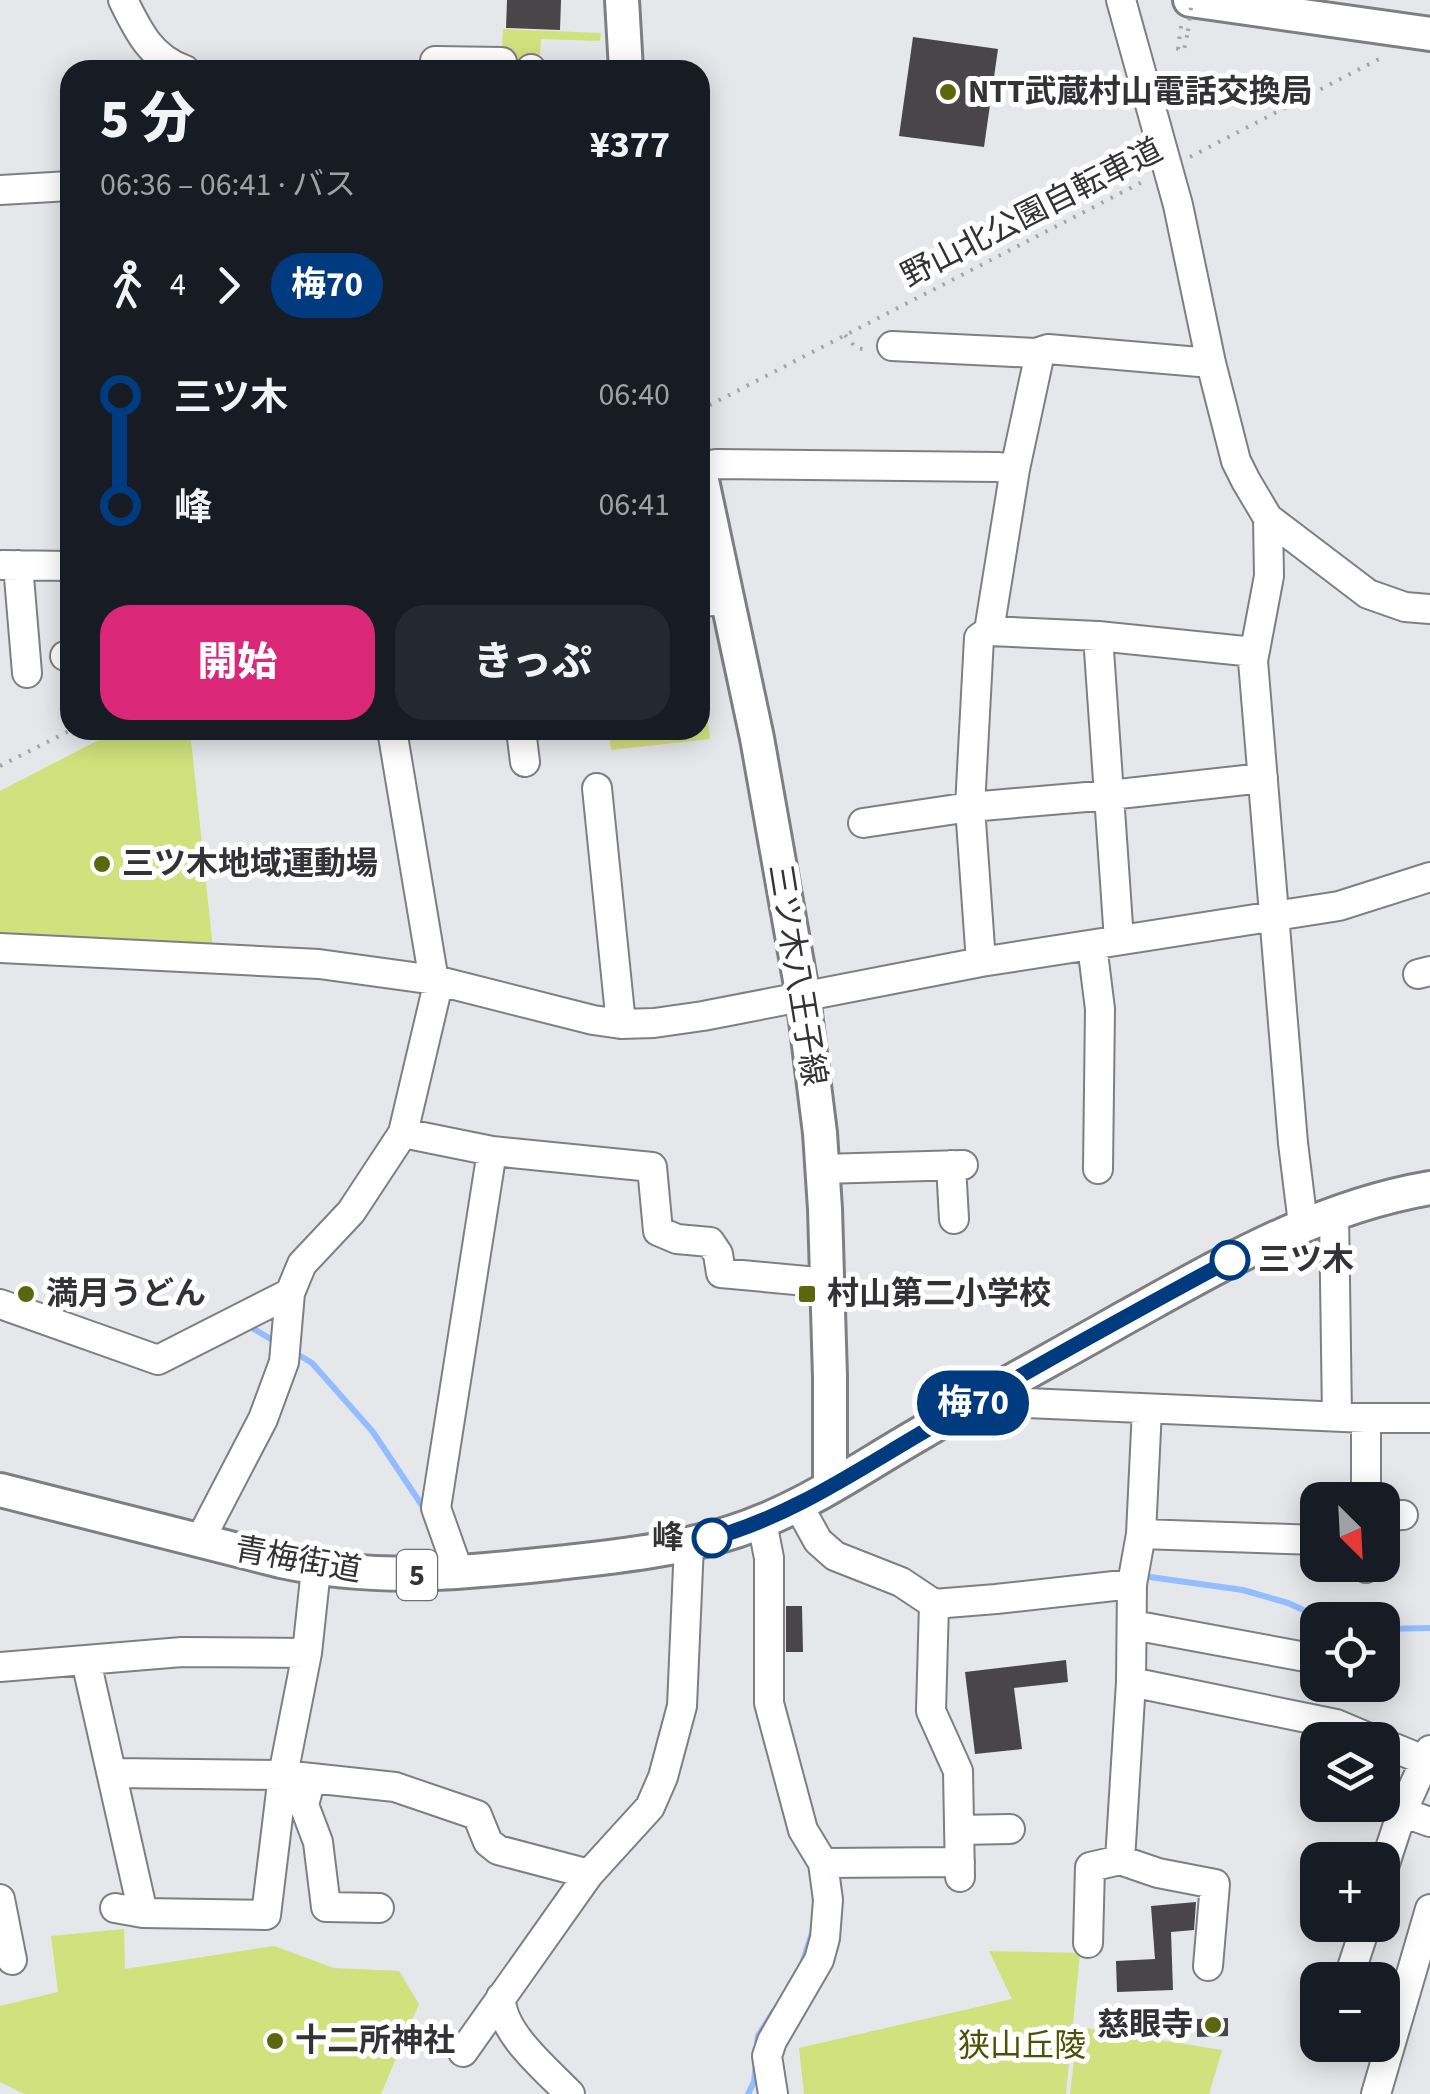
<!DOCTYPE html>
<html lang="ja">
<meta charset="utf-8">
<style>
:root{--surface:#171b24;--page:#242831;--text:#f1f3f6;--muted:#9ea1a6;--accent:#db2777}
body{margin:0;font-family:"Source Sans 3","Noto Sans JP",sans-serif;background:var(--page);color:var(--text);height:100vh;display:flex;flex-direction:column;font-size:38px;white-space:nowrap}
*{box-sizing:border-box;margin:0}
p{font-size:32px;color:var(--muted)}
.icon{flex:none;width:55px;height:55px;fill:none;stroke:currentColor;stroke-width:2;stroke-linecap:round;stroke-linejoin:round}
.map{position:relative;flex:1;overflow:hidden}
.side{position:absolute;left:60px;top:60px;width:650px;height:680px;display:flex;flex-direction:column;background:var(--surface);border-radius:30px;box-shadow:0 5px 25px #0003}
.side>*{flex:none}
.badge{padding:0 20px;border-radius:32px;font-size:35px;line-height:65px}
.needle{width:65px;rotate:156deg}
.fabs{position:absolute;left:1300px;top:1482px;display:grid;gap:20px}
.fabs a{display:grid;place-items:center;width:100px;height:100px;border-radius:20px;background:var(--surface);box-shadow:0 5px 25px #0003;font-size:50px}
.map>.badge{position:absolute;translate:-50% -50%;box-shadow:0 0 0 5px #fff}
.legs{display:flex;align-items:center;gap:15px;height:110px;padding:0 40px;font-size:32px}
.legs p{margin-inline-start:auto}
.head{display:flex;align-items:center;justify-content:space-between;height:170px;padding:0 40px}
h1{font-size:55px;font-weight:800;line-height:75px}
.action{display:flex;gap:20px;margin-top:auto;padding:20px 40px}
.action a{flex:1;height:115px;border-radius:30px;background:var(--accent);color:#fff;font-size:40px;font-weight:800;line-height:115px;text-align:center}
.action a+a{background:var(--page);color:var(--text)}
ul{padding:0 40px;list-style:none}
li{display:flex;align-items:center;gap:35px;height:110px;font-size:38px}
li i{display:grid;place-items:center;width:15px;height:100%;margin:0 12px;background:currentColor}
li i::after{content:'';width:25px;height:25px;margin:-12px;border:8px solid;border-radius:50%;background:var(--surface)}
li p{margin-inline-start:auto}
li:first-child i{background:linear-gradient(#0000 50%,currentColor 0)}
li:last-child i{background:linear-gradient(currentColor 50%,#0000 0)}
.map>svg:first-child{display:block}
.green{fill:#d0e17d}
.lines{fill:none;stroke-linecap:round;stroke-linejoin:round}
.stream{stroke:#93bdfe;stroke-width:6}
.building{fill:#484648}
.minor-casing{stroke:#7e7f82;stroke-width:32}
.major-casing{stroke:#7e7f82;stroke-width:38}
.path{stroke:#a5a6a8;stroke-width:4;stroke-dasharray:2.5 8;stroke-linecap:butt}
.minor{stroke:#fff;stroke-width:28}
.major{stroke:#fff;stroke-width:32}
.path-bridge{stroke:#a5a6a8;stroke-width:4;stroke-dasharray:2.5 8;stroke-linecap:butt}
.line-1-casing{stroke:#fff;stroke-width:22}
.line-1{stroke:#003b80;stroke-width:15}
.poi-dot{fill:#5a670d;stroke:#fff;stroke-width:4}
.stop-1-dot{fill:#fff;stroke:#003b80;stroke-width:5}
.labels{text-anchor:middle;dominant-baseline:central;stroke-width:10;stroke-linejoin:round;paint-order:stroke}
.shield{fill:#fff;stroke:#707072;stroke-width:2.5}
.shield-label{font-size:30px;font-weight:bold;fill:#333335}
.poi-label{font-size:32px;font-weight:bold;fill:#333335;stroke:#fff;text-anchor:start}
.street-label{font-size:32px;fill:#333335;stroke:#fff}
.stop-label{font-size:32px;font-weight:bold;fill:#333335;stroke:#fff;text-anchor:start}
.park-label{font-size:32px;fill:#4a5302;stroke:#fff}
</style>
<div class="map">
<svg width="1430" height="2094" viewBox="0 0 1430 2094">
<rect width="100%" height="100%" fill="#e5e7ea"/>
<path class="green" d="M503,29L601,33L600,41L541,39L539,69L501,67Z
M700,656L710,739L611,750L608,730H700Z
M118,730H190L213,949L0,937V791Z
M124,1929L125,1969L274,1946L334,1968L399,1971L419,2004L381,2094H25L0,2082V2006L58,1992L51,1936Z
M989,1951L1080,1953L1066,2094H804L799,2048L1012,1999Z
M1078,2027L1222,2050L1209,2094H1070Z"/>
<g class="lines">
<path class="stream" d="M244,1328L249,1326L274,1341
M292,1351L312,1363L373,1432L425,1510
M1150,1577L1243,1590L1288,1603L1312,1614L1347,1620
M1382,1629L1430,1628
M801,1967L814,1927
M757,2045L758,2036L773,2012
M748,2094L754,2082L756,2062"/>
</g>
<path class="building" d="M507,0H561L560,30L506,28Z
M913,37L998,49L984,147L899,136Z
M786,1606H802L803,1652H786Z
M1066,1660L1068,1682L1014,1688L1022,1749L975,1754L965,1672Z
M1196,1902L1194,1930L1171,1932L1173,1990L1117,1992L1116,1961L1155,1959L1151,1906Z
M1228,2018V2036L1197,2037V2019Z"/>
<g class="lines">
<defs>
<path id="minor" d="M123,0C138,31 151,58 185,70
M1121,0L1178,205L1211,363L1236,461L1246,481L1268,518L1368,594L1405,607L1430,609
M531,69V70
M435,70V61L502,62
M0,190L70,186
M892,346L1036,353L1048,349L1211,363
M700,467L716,464L997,467L1015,469
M1268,518L1269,576L1253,661L1293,1143L1303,1224
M2,565L70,566
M18,565L27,673
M700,602L727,600
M989,631L1098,636L1254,652
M1098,636L1119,940
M65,656L70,655
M521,730L525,762
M597,788L621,1024
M863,823L970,807L1110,795L1263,778
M1092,945L1100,1009L1098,1169
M0,948L319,964L435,980L593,1020L621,1024L654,1023L703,1016L981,962L1339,906L1430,877
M981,962L970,807L979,638L989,631L1015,469L1038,362L1036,353
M1418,974L1430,971
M403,1133L492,1151L652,1167L658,1231L677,1239L710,1242L718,1254L721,1273L828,1283
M951,1165L954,1219
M822,1169L963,1165
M1334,1213L1337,1416
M0,1304L158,1360L290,1293
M1007,1384L1019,1401L1027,1403L1366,1418H1430
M1366,1418V1500
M798,1505L818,1541L835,1556L901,1582L934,1604L996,1599L1132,1584
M1382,1516L1403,1515
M762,1522L769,1558V1703L803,1830L823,1863L828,1900L825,1938L819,1960L772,2041L767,2056L773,2094
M1141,1534L1318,1540
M200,1540L263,1419L284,1362L290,1293L302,1264L351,1212L403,1133L436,993L392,730
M1366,1565V1568
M459,1573L436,1508L492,1151
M934,1604L931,1711L958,1771L960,1877
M1133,1625L1311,1658
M86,1661L143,1913
M0,1667L182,1652L307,1653
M1131,1682L1336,1724L1374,1740
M1382,1743L1424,1760
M113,1773L283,1775L395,1787L477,1815L488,1842L498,1850L589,1874
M311,1778L304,1805L318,1842L326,1907L379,1908
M1402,1812L1430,1822
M959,1830L1010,1829
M1120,1860L1131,1682L1132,1584L1141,1534L1147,1409
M823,1863L960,1862
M1382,1873L1402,1812L1430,1750
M0,1899L12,1960
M115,1908L143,1913L266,1915L283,1775L307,1653L316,1569
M1088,1943L1090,1867L1120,1860L1158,1873L1215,1884L1208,1966
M1348,1980L1366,1925
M501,1997C500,2032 546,2069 570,2094
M463,2052L589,1874L650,1807L663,1777L682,1706L689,1544
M1376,2094L1430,1909"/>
<path id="major" d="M622,0L626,70
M1190,0L1430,34
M700,471L757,738L803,997L820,1133L825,1209L830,1377V1487
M0,1490L281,1561C379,1582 461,1573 558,1563C628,1555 700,1548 765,1520C818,1498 866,1465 916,1436C985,1395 1056,1357 1126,1317C1224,1263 1318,1207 1430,1188"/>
</defs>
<use href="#minor" class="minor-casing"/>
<use href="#major" class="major-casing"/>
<path class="path" d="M1181,26L1178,49L1184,50L1188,31
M1190,157L1379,59L1384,54
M845,335L856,348L869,350
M700,410L1146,180
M0,766L71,730"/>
<use href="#minor" class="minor"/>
<use href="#major" class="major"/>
<path class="path-bridge" d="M1188,31L1192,0"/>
</g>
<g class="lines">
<defs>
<path id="line-1" d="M712,1538C792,1516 859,1469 930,1428C1029,1370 1130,1314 1230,1260"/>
</defs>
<use href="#line-1" class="line-1-casing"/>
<use href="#line-1" class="line-1"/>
</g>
<g class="poi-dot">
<circle cx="948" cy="92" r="10"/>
<circle cx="102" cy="864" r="10"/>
<circle cx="26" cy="1294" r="10"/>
<rect x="797" y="1284" width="20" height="20" rx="5"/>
<circle cx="1213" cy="2025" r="10"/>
<circle cx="275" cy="2041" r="10"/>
</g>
<g class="stop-1-dot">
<circle cx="1230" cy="1260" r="18"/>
<circle cx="712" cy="1538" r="18"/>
</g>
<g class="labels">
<rect class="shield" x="397" y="1550" width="40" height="50" rx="8"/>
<g class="shield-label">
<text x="417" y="1575">5</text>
</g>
<g class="poi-label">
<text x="968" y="92">NTT武蔵村山電話交換局</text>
<text x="122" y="864">三ツ木地域運動場</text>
<text x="46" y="1294">満月うどん</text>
<text x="827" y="1294">村山第二小学校</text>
<text x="1193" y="2025" text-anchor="end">慈眼寺</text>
<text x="295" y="2041">十二所神社</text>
</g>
<g class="street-label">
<text transform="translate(1032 213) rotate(-27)">野山北公園自転車道</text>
<text transform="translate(797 975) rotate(81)">三ツ木八王子線</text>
<text transform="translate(298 1560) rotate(10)">青梅街道</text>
</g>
<g class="stop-label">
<text x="1258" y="1260">三ツ木</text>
<text x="684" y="1538" text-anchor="end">峰</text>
</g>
<g class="park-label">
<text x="1022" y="2046">狭山丘陵</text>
</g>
</g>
</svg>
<div class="fabs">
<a><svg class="needle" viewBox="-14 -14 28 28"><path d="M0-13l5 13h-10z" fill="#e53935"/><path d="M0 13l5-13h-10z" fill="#9ea1a6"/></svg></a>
<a><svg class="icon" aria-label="locate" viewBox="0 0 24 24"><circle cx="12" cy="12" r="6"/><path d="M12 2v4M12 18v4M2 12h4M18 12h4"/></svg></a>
<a><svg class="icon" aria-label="layers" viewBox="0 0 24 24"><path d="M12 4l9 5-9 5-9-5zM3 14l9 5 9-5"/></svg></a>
<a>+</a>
<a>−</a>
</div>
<b class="badge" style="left:973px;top:1403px;background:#003b80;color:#fff">梅70</b>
<section class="side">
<div class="head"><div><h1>5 分</h1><p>06:36 – 06:41 · バス</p></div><b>¥377</b></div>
<div class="legs"><svg class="icon" aria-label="walk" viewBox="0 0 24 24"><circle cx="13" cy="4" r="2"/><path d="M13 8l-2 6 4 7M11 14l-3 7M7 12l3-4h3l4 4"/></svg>4<svg class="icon" aria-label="forward" viewBox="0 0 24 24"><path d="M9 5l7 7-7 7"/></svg><b class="badge" style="background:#003b80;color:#fff">梅70</b></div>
<ul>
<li><i style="color:#003b80"></i><b>三ツ木</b><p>06:40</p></li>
<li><i style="color:#003b80"></i><b>峰</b><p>06:41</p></li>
</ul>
<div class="action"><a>開始</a><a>きっぷ</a></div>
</section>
</div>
